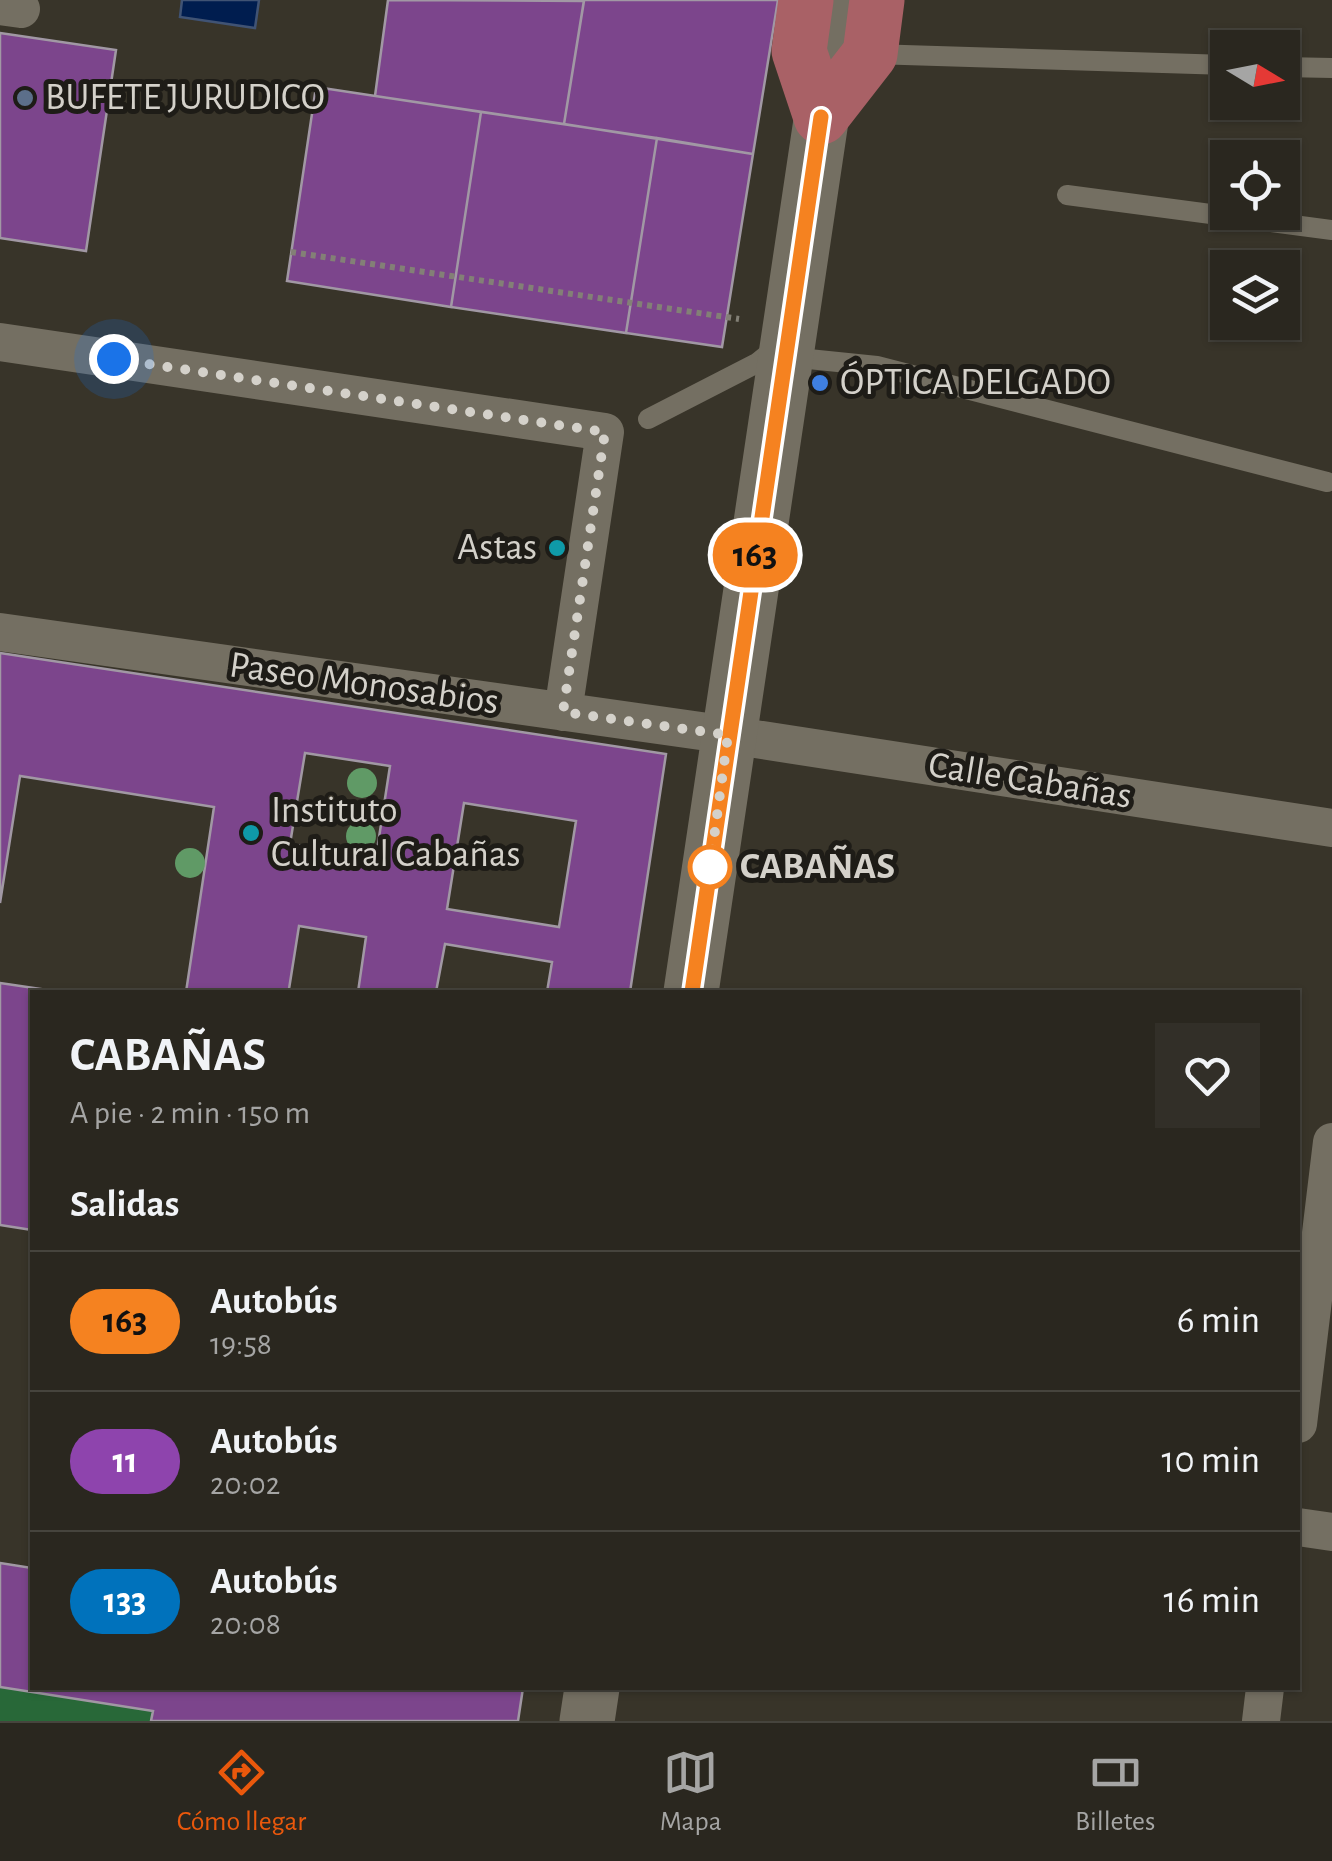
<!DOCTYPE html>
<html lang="es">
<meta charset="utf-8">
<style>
:root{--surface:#2a271f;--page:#322f28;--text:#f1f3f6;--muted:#a5a5a4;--line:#46443d;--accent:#ea580c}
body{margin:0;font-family:"Alegreya Sans",sans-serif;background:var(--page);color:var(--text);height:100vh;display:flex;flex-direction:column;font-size:38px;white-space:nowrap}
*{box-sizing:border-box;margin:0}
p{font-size:32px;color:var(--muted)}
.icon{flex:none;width:55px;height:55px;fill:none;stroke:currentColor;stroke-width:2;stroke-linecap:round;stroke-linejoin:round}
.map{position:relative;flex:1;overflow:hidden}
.drawer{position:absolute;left:30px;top:990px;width:1270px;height:700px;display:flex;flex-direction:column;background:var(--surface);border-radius:0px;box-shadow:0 2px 8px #0004,0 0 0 2px var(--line)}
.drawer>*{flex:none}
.badge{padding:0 20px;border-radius:32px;font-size:35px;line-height:65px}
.needle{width:65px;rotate:100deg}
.tools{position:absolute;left:1210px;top:30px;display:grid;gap:20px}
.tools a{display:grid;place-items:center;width:90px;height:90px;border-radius:0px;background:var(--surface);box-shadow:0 2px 8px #0004,0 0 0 2px var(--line);font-size:50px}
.you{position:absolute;width:50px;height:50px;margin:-25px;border:8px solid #fff;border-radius:50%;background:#1a73e8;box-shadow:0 0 0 15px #1a73e833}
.map>.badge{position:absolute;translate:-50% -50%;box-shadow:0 0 0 5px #fff}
h2{padding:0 40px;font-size:38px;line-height:90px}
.round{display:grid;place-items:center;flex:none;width:105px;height:105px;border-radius:0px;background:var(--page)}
.head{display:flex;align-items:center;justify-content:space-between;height:170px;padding:0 40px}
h1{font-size:48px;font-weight:700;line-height:75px}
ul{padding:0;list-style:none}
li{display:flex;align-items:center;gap:30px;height:140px;padding:0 40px;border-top:2px solid var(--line)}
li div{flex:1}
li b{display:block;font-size:38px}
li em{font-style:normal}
li .badge{min-width:110px;font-weight:700;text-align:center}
.tabs{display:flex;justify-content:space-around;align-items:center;height:140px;border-top:2px solid var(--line);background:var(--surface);font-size:28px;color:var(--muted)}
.tabs a{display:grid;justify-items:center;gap:5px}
.tabs .current{color:var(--accent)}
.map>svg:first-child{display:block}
.green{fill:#286838}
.water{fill:#001d4f;stroke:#405374;stroke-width:2.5}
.building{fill:#7c458c;stroke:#a198a4;stroke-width:2.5;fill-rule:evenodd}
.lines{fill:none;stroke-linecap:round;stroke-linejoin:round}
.path{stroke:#838076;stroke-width:6;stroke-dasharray:5 5;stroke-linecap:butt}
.lane{stroke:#746f62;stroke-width:20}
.street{stroke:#746f62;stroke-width:38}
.secondary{stroke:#746f62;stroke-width:55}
.primary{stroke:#a96166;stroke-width:55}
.tree{fill:#609a66}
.line-casing{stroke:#fff;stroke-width:22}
.line{stroke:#f58220;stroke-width:15}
.walk{stroke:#d4d1ca;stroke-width:10;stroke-dasharray:0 18}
.service-dot{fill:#5c6f8a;stroke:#1e1c17;stroke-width:4}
.shop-dot{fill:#3f7fe0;stroke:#1e1c17;stroke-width:4}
.culture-dot{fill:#0f9aa8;stroke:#1e1c17;stroke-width:4}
.stop-dot{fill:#fff;stroke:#f58220;stroke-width:5}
.labels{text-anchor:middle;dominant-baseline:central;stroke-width:10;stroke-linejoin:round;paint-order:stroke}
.poi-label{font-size:38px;fill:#d4d1ca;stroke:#1e1c17;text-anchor:start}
.street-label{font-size:38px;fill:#d4d1ca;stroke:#1e1c17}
.stop-label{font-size:38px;font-weight:bold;fill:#d4d1ca;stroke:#1e1c17;text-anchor:start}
</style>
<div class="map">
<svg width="1332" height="1721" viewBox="0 0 1332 1721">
<rect width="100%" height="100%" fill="#383429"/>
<path class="green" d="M0,1687L153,1711L151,1721H0Z"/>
<path class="water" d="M182,0H259L255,28L180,17Z"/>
<path class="building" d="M388,0L584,1L564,124L375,96Z
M778,0L753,154L564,124L584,0Z
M0,33L116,50L86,251L0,238Z
M316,87L481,112L451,307L287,281Z
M481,112L657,138L626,333L451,307Z
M657,138L753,154L722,347L626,333Z
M0,653L666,754L630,992H547L552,962L445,944L436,992H358L366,937L299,926L289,989L310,992H186L214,807L20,776L0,903ZM305,753L390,766L376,857L290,844ZM464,803L576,821L559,927L447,909Z
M0,983L61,992H32V1230L0,1225Z
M0,1563L32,1568V1688H523L518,1721H151L153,1711L0,1687Z"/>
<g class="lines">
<path class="path" d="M291,252L739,319"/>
<path class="lane" d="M872,54L1228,65
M1282,67L1332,68
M1067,195L1332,230
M789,357L877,366L1327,482
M648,419L757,363L778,346"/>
<path class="street" d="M0,6L21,9
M0,342L605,432L563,712
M0,632L729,735L1332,828
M1298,1424L1332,1142
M1298,1527L1332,1532
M1261,1721L1265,1688"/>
<path class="secondary" d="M691,992L839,0
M587,1721L592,1688"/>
<path class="primary" d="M806,0L799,51L821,117
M821,117L870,54L877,0"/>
</g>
<g class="tree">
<circle cx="362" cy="783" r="15"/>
<circle cx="361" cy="836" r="15"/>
<circle cx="190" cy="863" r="15"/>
</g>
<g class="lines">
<defs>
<path id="line" d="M692,992L821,117"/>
</defs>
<use href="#line" class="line-casing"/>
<use href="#line" class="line"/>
<path class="walk" d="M114,359L605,432L563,712L728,735L708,882L710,867"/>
</g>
<circle class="service-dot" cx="25" cy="98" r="10"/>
<circle class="shop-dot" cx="820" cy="383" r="10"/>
<g class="culture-dot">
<circle cx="557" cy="548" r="10"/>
<circle cx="251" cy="833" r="10"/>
</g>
<circle class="stop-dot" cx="710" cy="867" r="20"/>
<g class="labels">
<g class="poi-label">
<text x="45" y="98">BUFETE JURUDICO</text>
<text x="840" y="383">ÓPTICA DELGADO</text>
<text x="537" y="548" text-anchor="end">Astas</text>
<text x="271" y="811">Instituto<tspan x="271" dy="44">Cultural Cabañas</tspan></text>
</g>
<g class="street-label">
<text transform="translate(364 684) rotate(8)">Paseo Monosabios</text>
<text transform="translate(1030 781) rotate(9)">Calle Cabañas</text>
</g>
<g class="stop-label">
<text x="740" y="867">CABAÑAS</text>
</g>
</g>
</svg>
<div class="tools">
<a><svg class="needle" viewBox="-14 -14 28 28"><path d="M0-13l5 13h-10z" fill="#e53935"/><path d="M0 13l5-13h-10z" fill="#a5a5a4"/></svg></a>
<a><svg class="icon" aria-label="locate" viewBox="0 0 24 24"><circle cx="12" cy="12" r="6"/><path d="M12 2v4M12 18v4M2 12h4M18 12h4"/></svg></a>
<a><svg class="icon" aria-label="layers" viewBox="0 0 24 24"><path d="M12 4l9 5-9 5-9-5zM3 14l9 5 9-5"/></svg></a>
</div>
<div class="you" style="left:114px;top:359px"></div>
<b class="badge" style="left:755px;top:555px;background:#f58220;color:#111">163</b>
<section class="drawer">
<div class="head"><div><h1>CABAÑAS</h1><p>A pie · 2 min · 150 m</p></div><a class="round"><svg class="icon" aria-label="heart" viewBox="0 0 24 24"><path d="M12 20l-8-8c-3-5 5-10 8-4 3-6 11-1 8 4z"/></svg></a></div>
<h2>Salidas</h2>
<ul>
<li><span class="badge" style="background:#f58220;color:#111">163</span><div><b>Autobús</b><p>19:58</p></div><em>6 min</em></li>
<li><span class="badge" style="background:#8e44ad;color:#fff">11</span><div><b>Autobús</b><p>20:02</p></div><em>10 min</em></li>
<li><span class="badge" style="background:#0072bc;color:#fff">133</span><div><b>Autobús</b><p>20:08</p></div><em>16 min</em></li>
</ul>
</section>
</div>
<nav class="tabs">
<a class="current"><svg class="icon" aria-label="directions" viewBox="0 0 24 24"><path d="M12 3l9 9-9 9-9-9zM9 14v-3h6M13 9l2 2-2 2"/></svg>Cómo llegar</a>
<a><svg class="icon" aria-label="map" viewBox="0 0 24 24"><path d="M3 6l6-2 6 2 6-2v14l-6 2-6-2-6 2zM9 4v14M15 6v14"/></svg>Mapa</a>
<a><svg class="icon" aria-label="tickets" viewBox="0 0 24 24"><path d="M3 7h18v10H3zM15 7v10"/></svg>Billetes</a>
</nav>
